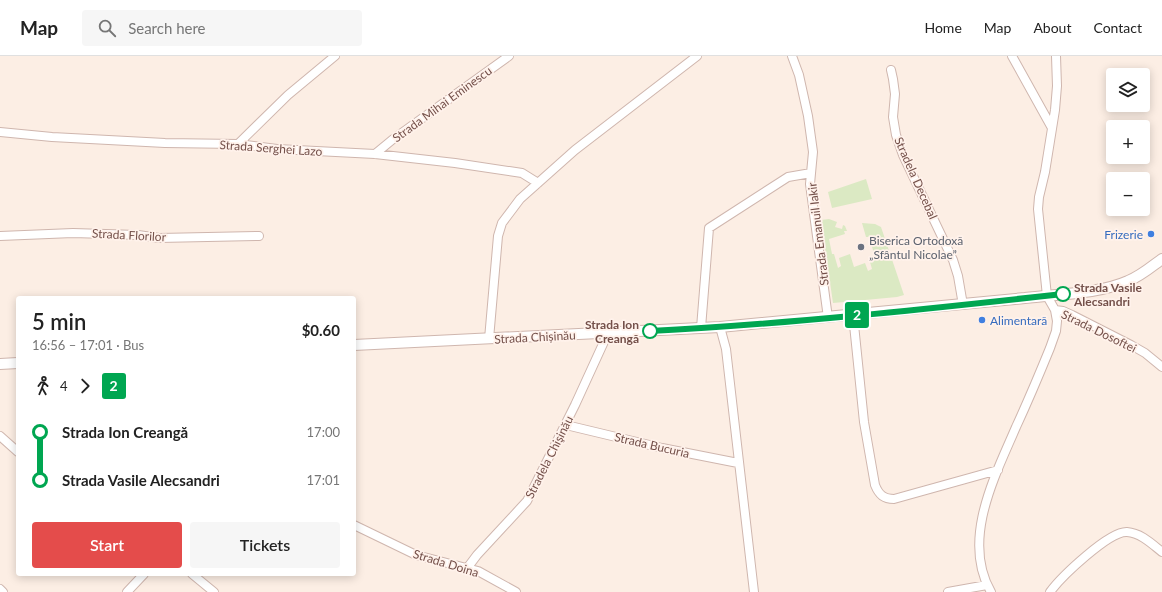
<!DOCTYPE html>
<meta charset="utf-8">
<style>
:root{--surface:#fff;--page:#f6f6f6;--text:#222;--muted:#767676;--line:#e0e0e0;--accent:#e44c4b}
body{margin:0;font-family:Lato,sans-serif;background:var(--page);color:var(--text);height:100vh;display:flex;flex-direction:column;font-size:15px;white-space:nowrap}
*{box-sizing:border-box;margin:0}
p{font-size:13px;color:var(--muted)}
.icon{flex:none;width:22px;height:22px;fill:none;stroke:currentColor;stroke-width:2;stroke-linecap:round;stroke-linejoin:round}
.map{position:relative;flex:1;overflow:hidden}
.sheet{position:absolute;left:16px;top:240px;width:340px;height:280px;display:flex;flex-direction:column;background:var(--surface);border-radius:4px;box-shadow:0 2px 10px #0003}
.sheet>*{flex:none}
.badge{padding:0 8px;border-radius:3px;font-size:14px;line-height:26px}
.tools{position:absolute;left:1106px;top:12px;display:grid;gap:8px}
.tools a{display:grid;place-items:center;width:44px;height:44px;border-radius:4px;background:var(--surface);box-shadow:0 2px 10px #0003;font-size:20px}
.map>.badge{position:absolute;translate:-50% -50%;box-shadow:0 0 0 2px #fff}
.legs{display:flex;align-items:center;gap:6px;height:44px;padding:0 16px;font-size:13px}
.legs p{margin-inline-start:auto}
.headline{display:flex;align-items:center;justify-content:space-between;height:68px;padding:0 16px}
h1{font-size:22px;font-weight:600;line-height:30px}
.button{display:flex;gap:8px;margin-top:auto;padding:8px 16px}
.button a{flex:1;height:46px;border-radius:4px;background:var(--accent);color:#fff;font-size:16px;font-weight:600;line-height:46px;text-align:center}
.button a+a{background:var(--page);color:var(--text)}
ul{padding:0 16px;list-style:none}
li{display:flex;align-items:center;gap:14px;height:48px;font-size:15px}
li i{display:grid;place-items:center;width:6px;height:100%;margin:0 5px;background:currentColor}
li i::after{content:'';width:10px;height:10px;margin:-5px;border:3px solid;border-radius:50%;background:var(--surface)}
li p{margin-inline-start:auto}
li:first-child i{background:linear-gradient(#0000 50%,currentColor 0)}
li:last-child i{background:linear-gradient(currentColor 50%,#0000 0)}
header{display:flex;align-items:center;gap:24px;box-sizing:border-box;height:56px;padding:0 20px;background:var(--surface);border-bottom:1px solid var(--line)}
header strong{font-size:19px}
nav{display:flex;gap:22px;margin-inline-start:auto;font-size:14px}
.search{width:280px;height:36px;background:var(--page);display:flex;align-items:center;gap:10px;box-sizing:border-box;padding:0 14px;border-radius:4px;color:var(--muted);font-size:15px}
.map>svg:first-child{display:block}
.green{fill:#dbe9c3}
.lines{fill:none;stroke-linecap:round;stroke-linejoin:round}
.minor-casing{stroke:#cfb6ae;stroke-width:10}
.tertiary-casing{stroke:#cfb6ae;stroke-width:12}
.minor{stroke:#fff;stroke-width:8}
.tertiary{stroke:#fff;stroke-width:10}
.line-1-casing{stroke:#fff;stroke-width:9}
.line-1{stroke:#00a651;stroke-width:6}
.shop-dot{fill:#3f7fe0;stroke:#fff2eb;stroke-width:1.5}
.worship-dot{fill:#6b7280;stroke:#fff2eb;stroke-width:1.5}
.stop-1-dot{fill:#fff;stroke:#00a651;stroke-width:2}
.labels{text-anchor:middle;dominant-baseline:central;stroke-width:3.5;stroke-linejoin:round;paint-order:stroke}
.street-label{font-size:12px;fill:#74504a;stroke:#fff2eb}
.shop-label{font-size:12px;fill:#366cbe;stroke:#fff2eb;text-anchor:end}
.worship-label{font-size:12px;fill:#5b616d;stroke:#fff2eb;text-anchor:start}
.stop-label{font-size:12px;font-weight:bold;fill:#74504a;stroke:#fff2eb;text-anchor:start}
</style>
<header>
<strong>Map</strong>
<div class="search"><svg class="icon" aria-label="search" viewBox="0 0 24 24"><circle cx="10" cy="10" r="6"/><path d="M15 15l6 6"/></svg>Search here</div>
<nav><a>Home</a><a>Map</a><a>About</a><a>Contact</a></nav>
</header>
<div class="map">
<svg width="1162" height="536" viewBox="0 0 1162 536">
<rect width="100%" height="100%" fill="#fceee4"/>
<path class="green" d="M866,123L872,143L832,152L828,136Z
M829,163L837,166L835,171L842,173L843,169L845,170L847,175H844L845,178L829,183L832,198H834L838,212L841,210L839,202L850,198L854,211L865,207L868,215L872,213L870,206L876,204L869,181H866L862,167L875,168L881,171L904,239L897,241L833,247L821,164Z"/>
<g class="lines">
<defs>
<path id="minor" d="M792,0L799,19L808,60L813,96L810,128L828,262
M1012,0L1052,72
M891,14L893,23L895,38L893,61L896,79L903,99L953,204L958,220L963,249
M0,76L52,81L165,87L238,88L277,93L375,98L455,107L522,117L538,127
M238,88L288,39L335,0
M375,98L392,84L509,0
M0,180L73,177L138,179L159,182L259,180
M1055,254L1063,255L1072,259L1131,289L1145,297L1162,311
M853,259L864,366L875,429C879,439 884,443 894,443L998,414
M720,271L726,293L754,536
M701,272L709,172L788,121L811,117
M489,283L498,180L502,167L520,143L575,94L697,0
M566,369L662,392L738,407
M0,380L18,396
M354,469L416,499L478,515L516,536
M468,511L477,499L527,445L575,349L608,277
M192,518L214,536
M0,533L3,536
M127,536L144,518
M948,536L987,529
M991,536C961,484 995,420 1016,371C1028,345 1039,319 1050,292L1056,275L1057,265L1055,254L1047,240L1038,153L1039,141L1045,116L1055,54L1057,30L1056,0
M1050,536C1061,521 1109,475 1127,476C1141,477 1152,488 1162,496"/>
<path id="tertiary" d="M354,289L720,271L1025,242C1057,238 1099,238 1128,225C1141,220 1151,211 1162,203
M0,308L18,307"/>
</defs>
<use href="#minor" class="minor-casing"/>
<use href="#tertiary" class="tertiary-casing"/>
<use href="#minor" class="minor"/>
<use href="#tertiary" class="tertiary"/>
</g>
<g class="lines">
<defs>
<path id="line-1" d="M650,275C788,268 926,253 1063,238"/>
</defs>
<use href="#line-1" class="line-1-casing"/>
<use href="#line-1" class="line-1"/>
</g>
<g class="shop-dot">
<circle cx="1151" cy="178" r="4"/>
<circle cx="982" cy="264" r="4"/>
</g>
<circle class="worship-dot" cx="861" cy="191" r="4"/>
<g class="stop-1-dot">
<circle cx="1063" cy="238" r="7"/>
<circle cx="650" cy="275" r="7"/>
</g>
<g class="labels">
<g class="street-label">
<text transform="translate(442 48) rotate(-36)">Strada Mihai Eminescu</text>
<text transform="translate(271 92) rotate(4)">Strada Serghei Lazo</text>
<text transform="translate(916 122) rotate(66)">Stradela Decebal</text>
<text transform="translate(818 178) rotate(-97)">Strada Emanuil Iakir</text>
<text transform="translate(129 179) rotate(3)">Strada Florilor</text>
<text transform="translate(1099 275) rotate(26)">Strada Dosoftei</text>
<text transform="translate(535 281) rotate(-3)">Strada Chișinău</text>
<text transform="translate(652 389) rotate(13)">Strada Bucuria</text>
<text transform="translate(549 401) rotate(-63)">Stradela Chişinău</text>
<text transform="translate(446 507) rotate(17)">Strada Doina</text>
</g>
<g class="shop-label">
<text x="1143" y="178">Frizerie</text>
<text x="990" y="264" text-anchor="start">Alimentară</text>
</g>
<g class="worship-label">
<text x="869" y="184">Biserica Ortodoxă<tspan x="869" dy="14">„Sfântul Nicolae”</tspan></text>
</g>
<g class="stop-label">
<text x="1074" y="231">Strada Vasile<tspan x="1074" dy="14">Alecsandri</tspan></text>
<text x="639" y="268" text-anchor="end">Strada Ion<tspan x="639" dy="14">Creangă</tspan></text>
</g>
</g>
</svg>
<div class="tools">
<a><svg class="icon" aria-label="layers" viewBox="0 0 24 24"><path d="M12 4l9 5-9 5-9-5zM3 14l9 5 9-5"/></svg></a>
<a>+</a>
<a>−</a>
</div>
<b class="badge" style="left:857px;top:259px;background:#00a651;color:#fff">2</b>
<section class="sheet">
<div class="headline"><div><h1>5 min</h1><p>16:56 – 17:01 · Bus</p></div><b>$0.60</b></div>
<div class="legs"><svg class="icon" aria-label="walk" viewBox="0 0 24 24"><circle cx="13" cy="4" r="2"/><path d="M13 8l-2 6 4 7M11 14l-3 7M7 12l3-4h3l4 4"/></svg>4<svg class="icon" aria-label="forward" viewBox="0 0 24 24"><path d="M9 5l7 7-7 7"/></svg><b class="badge" style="background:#00a651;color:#fff">2</b></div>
<ul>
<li><i style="color:#00a651"></i><b>Strada Ion Creangă</b><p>17:00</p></li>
<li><i style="color:#00a651"></i><b>Strada Vasile Alecsandri</b><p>17:01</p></li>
</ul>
<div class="button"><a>Start</a><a>Tickets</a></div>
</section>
</div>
